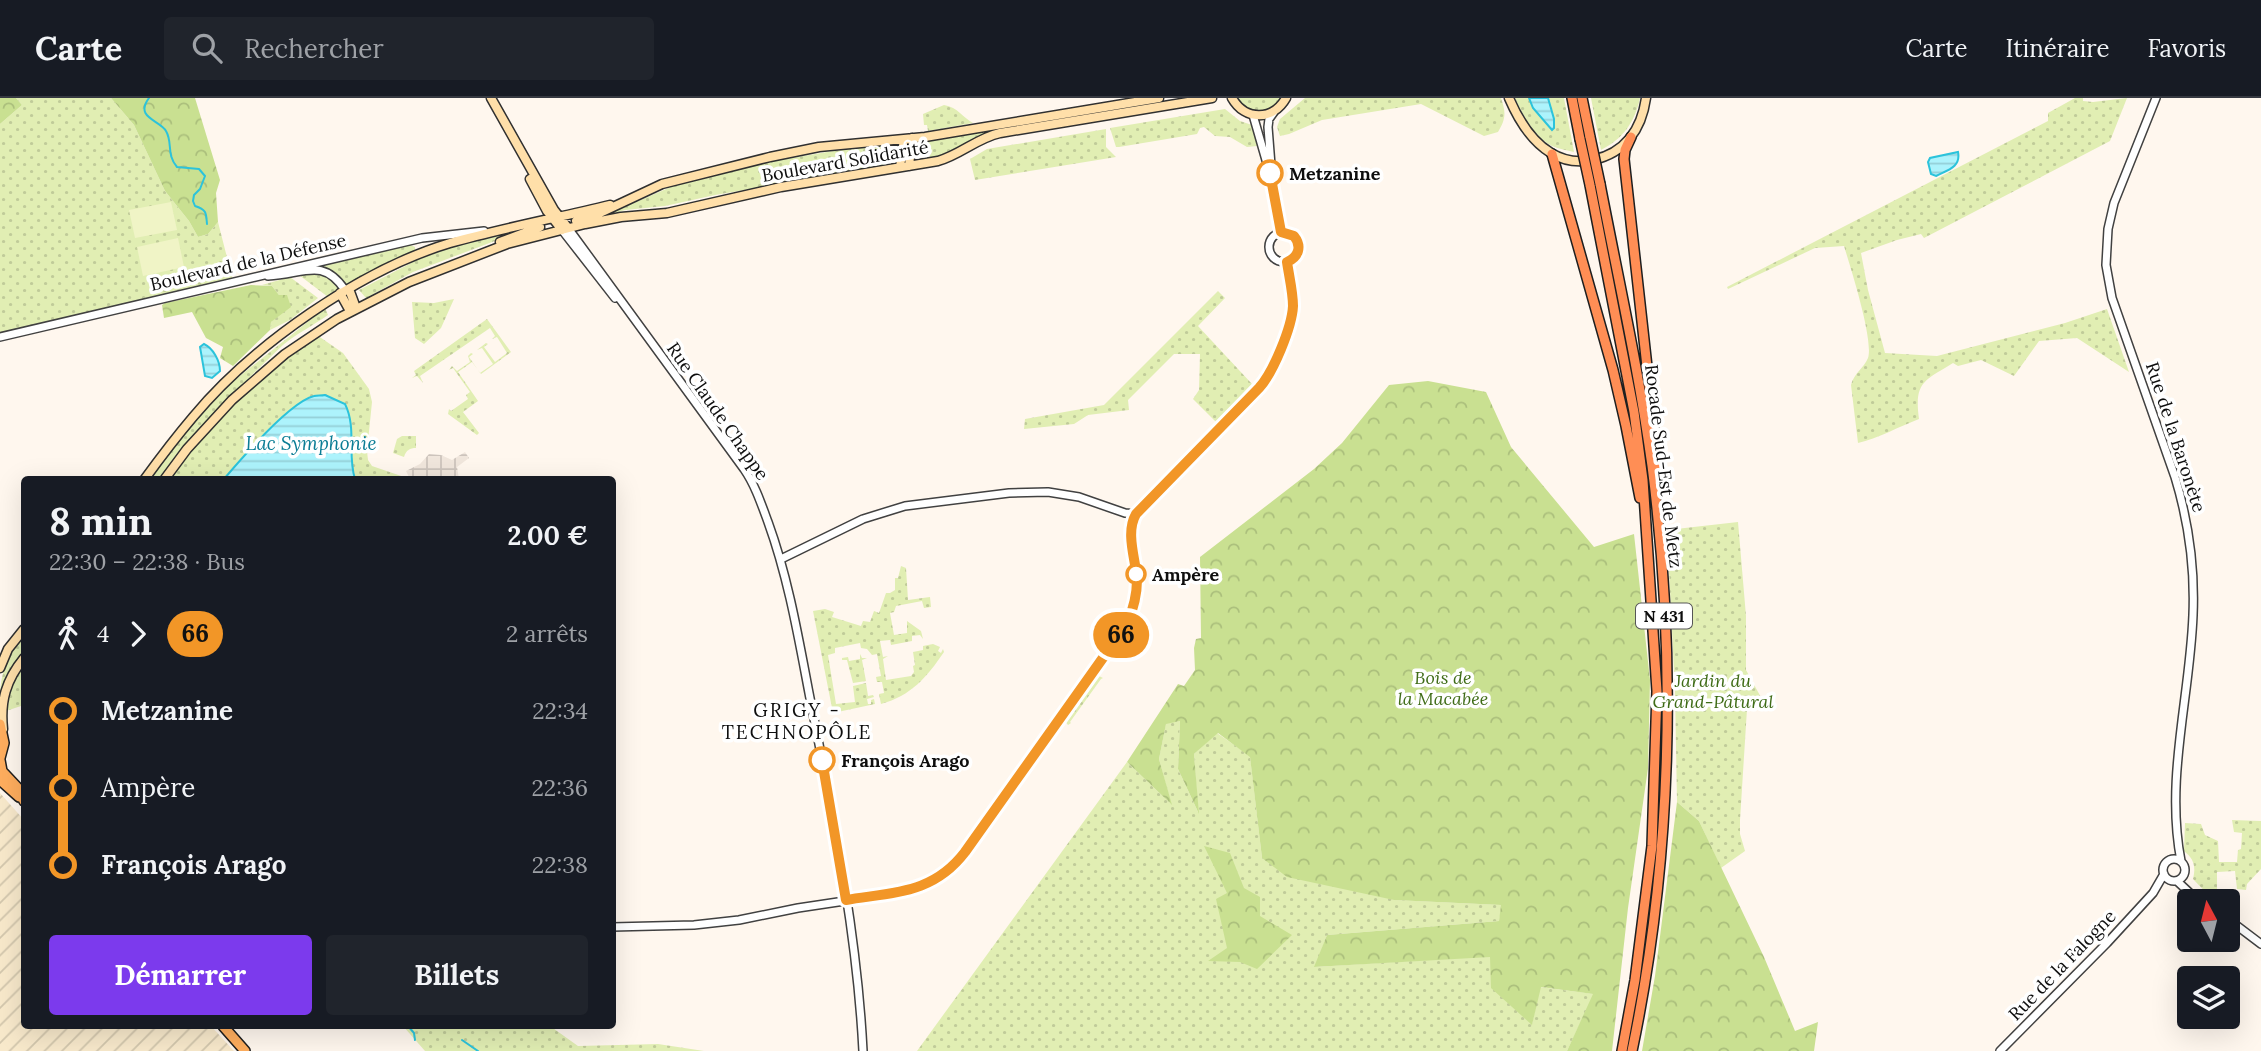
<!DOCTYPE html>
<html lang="fr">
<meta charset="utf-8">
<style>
:root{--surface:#171b24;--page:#20242c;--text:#f1f3f6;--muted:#9ea1a6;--line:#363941;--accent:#7c3aed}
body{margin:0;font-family:Lora,serif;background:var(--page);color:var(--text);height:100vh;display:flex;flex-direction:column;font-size:26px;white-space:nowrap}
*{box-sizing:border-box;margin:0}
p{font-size:23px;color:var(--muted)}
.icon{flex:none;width:38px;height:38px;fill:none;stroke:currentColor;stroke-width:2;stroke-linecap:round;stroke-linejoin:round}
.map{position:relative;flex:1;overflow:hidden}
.side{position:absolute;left:21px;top:378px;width:595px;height:553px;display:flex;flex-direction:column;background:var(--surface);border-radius:7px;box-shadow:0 7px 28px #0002}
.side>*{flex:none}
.badge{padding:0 14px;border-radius:23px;font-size:24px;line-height:46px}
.needle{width:46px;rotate:353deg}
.controls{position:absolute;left:2177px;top:791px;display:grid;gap:14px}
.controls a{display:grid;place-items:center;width:63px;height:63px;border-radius:7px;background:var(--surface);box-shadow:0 7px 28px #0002;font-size:35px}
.map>.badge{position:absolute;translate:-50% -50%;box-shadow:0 0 0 4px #fff}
.legs{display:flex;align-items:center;gap:10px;height:77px;padding:0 28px;font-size:23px}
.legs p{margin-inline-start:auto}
.headline{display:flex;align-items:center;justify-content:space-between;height:119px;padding:0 28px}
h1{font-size:38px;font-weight:700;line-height:52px}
.primary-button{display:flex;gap:14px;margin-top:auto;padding:14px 28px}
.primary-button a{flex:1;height:80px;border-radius:7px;background:var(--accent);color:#fff;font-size:28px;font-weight:700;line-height:80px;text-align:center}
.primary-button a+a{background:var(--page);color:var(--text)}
ul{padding:0 28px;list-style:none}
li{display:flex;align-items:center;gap:24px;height:77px;font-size:26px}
li i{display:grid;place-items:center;width:10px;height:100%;margin:0 9px;background:currentColor}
li i::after{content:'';width:18px;height:18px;margin:-9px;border:5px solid;border-radius:50%;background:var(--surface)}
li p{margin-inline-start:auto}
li:first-child i{background:linear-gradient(#0000 50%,currentColor 0)}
li:last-child i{background:linear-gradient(currentColor 50%,#0000 0)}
header{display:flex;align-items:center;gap:42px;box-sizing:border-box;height:98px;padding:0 35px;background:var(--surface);border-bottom:2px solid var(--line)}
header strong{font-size:33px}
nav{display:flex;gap:38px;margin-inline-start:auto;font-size:24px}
.search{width:490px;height:63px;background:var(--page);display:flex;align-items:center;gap:18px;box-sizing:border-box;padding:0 24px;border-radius:7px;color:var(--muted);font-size:26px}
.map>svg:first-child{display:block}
.farmland{fill:url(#farmland-furrows)}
.green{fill:url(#green-dots)}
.forest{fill:url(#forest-crowns)}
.pitch{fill:#f0f4c6}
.plaza{fill:url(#plaza-grid)}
.water{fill:url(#water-rules);stroke:#2cc3db;stroke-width:2}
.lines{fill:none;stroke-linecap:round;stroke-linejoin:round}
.stream{stroke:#2cc3db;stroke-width:2}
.tertiary-casing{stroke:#414141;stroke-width:10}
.secondary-casing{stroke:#303030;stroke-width:11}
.primary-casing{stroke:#1f1f1f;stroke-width:12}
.trunk-casing{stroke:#1f1f1f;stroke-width:12}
.tertiary{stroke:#fff;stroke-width:7}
.secondary{stroke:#ffdfa9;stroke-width:8}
.primary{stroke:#ffae5e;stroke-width:9}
.trunk{stroke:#ff8e55;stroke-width:9}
.trunk-bridge-casing{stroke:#1f1f1f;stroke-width:12;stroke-linecap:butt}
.trunk-bridge{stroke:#ff8e55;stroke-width:9}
.line-1-casing{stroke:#fff;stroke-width:16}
.line-1{stroke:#f29627;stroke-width:10}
.stop-1-dot{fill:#fff;stroke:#f29627;stroke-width:3.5}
.labels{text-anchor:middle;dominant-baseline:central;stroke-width:7;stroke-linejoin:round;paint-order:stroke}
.shield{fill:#fff;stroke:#565656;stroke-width:2}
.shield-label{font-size:16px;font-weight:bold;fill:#0e0e0e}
.street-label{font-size:18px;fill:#0e0e0e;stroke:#fff}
.stop-label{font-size:18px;font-weight:bold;fill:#0e0e0e;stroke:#fff;text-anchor:start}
.park-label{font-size:18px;font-style:italic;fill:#3f6c17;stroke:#fff}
.water-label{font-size:19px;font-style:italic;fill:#0b7d95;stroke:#fff}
.neighbourhood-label{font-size:19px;letter-spacing:2px;fill:#0e0e0e;stroke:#fff}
</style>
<header>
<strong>Carte</strong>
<div class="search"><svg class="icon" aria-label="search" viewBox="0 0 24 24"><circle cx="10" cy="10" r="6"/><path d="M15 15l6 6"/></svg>Rechercher</div>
<nav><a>Carte</a><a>Itinéraire</a><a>Favoris</a></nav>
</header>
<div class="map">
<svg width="2261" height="953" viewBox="0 0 2261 953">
<defs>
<pattern id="farmland-furrows" width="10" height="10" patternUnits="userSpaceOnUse" patternTransform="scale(1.75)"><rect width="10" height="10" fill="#f8e9cb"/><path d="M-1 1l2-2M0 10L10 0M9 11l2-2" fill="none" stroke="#d3c7ad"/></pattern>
<pattern id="green-dots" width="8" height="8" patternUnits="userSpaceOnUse" patternTransform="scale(1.75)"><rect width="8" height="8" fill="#e1eeb3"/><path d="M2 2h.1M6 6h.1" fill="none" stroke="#c0cb99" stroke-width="1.8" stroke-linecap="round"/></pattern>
<pattern id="forest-crowns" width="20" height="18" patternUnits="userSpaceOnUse" patternTransform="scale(1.75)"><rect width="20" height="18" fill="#c9e091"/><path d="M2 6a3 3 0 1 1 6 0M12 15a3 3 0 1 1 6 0" fill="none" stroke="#abbf7c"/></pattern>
<pattern id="plaza-grid" width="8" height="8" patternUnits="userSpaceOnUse" patternTransform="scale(1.75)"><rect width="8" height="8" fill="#f0e6dc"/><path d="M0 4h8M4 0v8" fill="none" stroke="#cdc4bc"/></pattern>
<pattern id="water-rules" width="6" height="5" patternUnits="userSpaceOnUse" patternTransform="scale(1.75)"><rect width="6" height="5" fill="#adf3fc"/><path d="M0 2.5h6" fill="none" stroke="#94cfd7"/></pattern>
</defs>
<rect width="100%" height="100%" fill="#fff7ee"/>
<path class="farmland" d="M0,695L24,722V928H211L234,953H0Z"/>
<path class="green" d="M16,0H111L134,27L165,93L189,123L198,139L208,136L218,124L233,183L0,239V26L22,7Z
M1237,0H1281C1269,17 1249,17 1237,0Z
M1305,0H1501C1506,14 1506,21 1498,34L1484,38L1421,6L1322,22L1289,36L1280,38L1277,29L1280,21Z
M1515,0H1564L1574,54C1567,52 1559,51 1552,48C1534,39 1523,17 1515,0Z
M1591,0H1640C1635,24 1623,41 1601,52Z
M2075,0H2083V3L2093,4L2127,0L2110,43L1924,140L1921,136L1897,142L1861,155L1868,192L1885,255L1937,258L2065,225L2107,211L2129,274L2077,240L2039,243L2014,278L1981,262L1958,268L1953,265C1924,283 1914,284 1919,321C1900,328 1877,341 1858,345L1851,287C1854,275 1864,270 1868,260C1874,242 1850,168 1844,148L1815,150L1728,191L1727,189L2048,23V15Z
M944,7C958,9 963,20 973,25L928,33L927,27H924L923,16Z
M1225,11L1240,23L1252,27L1257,48L1247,49L1230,39L1215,38L1204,29L1200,30L1197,36L1119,49H1116L1110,30Z
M1106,31V49L1116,59L975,82L970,61L987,51Z
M990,32L950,55L930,60L927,42Z
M889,46L887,68L715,97L665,108L625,112L599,120L680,85L762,65L833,53Z
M509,135L508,138L413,174L366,200L359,192L417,162L452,149Z
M410,147L415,149V154L349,187C342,185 341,182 336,177C324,166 312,170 298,173L324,164L335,165Z
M314,174L330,179L339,189L338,192L328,199L299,177Z
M290,179L318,200L290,222L270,232L271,224L279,216V197L272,188L262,187Z
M1218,193L1225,200L1198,228L1252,286L1216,324L1193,301L1199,292L1200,256H1174L1128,302L1129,312L1088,317L1074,326L1024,331L1025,321L1104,307Z
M454,201L441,230L424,246L415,240L412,204L434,205Z
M325,210L328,217C314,227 296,236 283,247C238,289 197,334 158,381L149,382L191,328L226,289Z
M487,221L511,254L481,276L472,264L458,274L478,303L463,314L479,335L477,337L448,316L449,311L451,313L468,301L466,297L470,294L453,270L449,272L452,268L457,273L470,264L468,258L471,255L473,256L469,259L480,275L493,266L482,250L477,252L486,245L488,246L484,249L495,264L507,255L497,239L492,241L495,238L490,230L420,278L423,285L417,278L412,280L416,277L414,273Z
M314,235L343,255L369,291L372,304L367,353L368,362L372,368L410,381L164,382L232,302Z
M402,338H416V350C410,350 406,352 404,359L393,355L397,341Z
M1738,424L1746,518V572L1763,603L1753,610L1747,611L1740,722V736L1745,753L1721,770L1699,723L1677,704L1675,593L1667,432Z
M901,468L906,470L908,502L930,499L931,509L924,510L922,503L896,508L894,514L890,515L894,537L907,535V523L921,533L923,541L920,537L912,538V543L891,547L890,542L880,543L883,559L888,558L883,561L886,582L911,578L914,574L913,568L915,567L913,554L923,552V548L933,546L940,549L938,553L941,555L943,551L944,554C927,579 911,598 881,606L879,596L884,595L882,584H877L876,579L881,578L877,556L872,557L867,551L861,550L860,545L835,550V555L828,557L836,606L855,604L853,588L866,585L868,598L873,597L874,599L867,601L868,606H871V602L874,601L875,606L833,615L813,513L825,511L834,514L832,519L861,528L863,523L870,524L874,513L879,515L886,495H890L895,492V480H898Z
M24,538V551L10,573L0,600C0,574 8,557 24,538Z
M860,556L862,560H867L862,562L866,583L853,585L847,562H842V560L848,559L849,563L860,561Z
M24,560V607L6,613L5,595Z
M1097,577L1103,580L1101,581L1070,624L1071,625L1068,627L1064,622Z
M1180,623L1178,671L1198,714L1194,656L1217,635L1250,658L1262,760L1395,802L1502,807L1499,823L1327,837L1315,869L1490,858L1532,926L1540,889L1594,896L1567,953H917L1127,664L1171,706L1159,661L1166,625Z
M2232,722L2261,723V771L2247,786L2246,792L2237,791L2235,773L2217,774V803H2214L2193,781C2196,768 2194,761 2184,753L2185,725L2201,726L2205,737L2218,743L2219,764H2237L2238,752L2241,751L2242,735L2234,734Z
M403,928H550L578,948L658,946L704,953H425Z"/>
<path class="forest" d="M0,0H16L22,7L0,26Z
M111,0H195L220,82L216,95L218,124L208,136L198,139L189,123L165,93L134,27Z
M251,187L272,188L279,197H287L291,209L271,224L270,232L233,268L220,260L223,249L206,240L192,214L164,220L162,207L165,205Z
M1428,283L1486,294L1511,349L1594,449L1634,436L1650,582L1648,670L1628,810L1612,953H1567L1593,896L1541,889L1532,927L1491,890L1490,859L1314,869L1327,837L1499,823L1501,807L1394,802L1287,779L1262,760L1250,659L1218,635L1194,656L1199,716L1178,671L1180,623L1166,626L1159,661L1172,707L1127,664L1178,586L1184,588L1195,572L1194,550L1196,541L1201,540L1200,459L1314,371L1342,345L1389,287Z
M1677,704L1699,723L1764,859L1795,933L1818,924L1814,953H1642L1655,878Z
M1204,748L1230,755L1244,790L1260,799V818L1292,837L1257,871L1240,864L1208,863L1227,850L1216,801L1227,795Z"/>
<path class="pitch" d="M171,104L177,132L135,140L129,112Z
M178,140L184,169L143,178L137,149Z"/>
<path class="plaza" d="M465,354L469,360L457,369L459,381H410L406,373L420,366L429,356L441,357L452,362Z"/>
<path class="water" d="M1529,0H1548L1554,21V30L1552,32L1533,10Z
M1958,54C1961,69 1948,72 1936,78L1931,76L1928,64L1930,60Z
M204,246C213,250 220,263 220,273L212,280L205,278L200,249Z
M325,297L345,306C357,330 347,357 355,381H224C241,361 290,304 314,298C317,297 321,298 325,297Z"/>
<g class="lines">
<path class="stream" d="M149,0C134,20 160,22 166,33C173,45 166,56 177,69L199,71L205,78L200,91L194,97L193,103L195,108C207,112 206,115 207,126
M408,928L414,935L415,942
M462,942L478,953"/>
<defs>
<path id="tertiary" d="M2156,0L2114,105L2108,131L2106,167L2112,200L2175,379C2189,425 2195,469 2193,517C2190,599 2165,681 2181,763
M1274,14L1269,21L1268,29L1272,80L1281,134
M1253,17L1268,69
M568,130L744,371C755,387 761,405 768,424C788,479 798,537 809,595C832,713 857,833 863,953
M562,132L615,200
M1269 149a15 15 0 1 1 30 0a15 15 0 1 1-30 0Z
M268,178C303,177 322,158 345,192
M0,239L422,140L484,133
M781,461L863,421L905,408L1009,395L1048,394L1079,399L1125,415L1136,416
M2163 772a11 11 0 1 1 22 0a11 11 0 1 1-22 0Z
M2177,783L2193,798L2203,803
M2228,821L2261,846
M612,829L694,827L739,822L798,810L898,795C920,790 938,782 955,767L1127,526C1133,512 1137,498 1137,482C1136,461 1125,435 1136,416L1263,286C1275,264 1292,234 1293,208C1293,194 1289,178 1287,164
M2000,953L2107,845L2153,795L2164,776"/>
<path id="secondary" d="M491,0L554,112L568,130
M1232,0C1245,23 1273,23 1286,0
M1509,0C1518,21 1531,43 1551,55C1577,71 1612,62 1630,40C1639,29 1644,14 1646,0
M909,68L912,40
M900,69L904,41
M530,81L547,113L562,132
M576,123L598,116L662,86L770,59L819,49L925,39L1159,0
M500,144L540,129
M349,191L356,210
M340,195L350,213
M144,382C160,360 176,339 193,319C253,247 360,172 450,145C502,130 557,120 610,107
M164,382L187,351L232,302L285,256L337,221L409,184L507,146L585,126L621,119L667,115L781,89L938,63C960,57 977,40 1000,35L1212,0
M0,570L8,551L24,531
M3,631C0,603 6,582 24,560"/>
<path id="primary" d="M0,626L4,645L0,660
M0,662L2,673L18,690L24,703
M0,682L19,699
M223,928L245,953"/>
<path id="trunk" d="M1572,0L1580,41
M1582,0L1590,39
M1631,39L1625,52L1624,61L1659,377
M1552,56L1613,272L1626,328L1640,400
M1600,86C1618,180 1639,273 1652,368C1677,561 1672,762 1632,953
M1590,87L1634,314L1643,382L1657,593L1652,748L1635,882L1622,953"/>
</defs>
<use href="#tertiary" class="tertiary-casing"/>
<use href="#secondary" class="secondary-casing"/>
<use href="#primary" class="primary-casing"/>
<use href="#trunk" class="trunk-casing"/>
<use href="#tertiary" class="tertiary"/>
<use href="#secondary" class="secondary"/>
<use href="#primary" class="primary"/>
<use href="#trunk" class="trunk"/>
<defs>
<path id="trunk-bridge" d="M1590,39L1600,86
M1580,41L1590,87"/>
</defs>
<use href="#trunk-bridge" class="trunk-bridge-casing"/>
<use href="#trunk-bridge" class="trunk-bridge"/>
</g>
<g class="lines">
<defs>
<path id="line-1" d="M822,662L846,802C894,794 933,796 965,754L1127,526C1133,512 1137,498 1137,482C1136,462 1125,435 1136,416L1259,290C1273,275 1292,229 1293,208C1293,194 1289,178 1287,164C1299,159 1302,148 1294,138L1281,134L1270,75"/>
</defs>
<use href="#line-1" class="line-1-casing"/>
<use href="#line-1" class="line-1"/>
</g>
<g class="stop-1-dot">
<circle cx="1270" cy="75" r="12"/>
<circle cx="1136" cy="476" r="9"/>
<circle cx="822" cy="662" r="12"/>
</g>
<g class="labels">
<rect class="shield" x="1636" y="505.5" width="56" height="25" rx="5"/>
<g class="shield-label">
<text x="1664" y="518">N 431</text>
</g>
<g class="street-label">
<text transform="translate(845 63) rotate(-10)">Boulevard Solidarité</text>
<text transform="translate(248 164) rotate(-13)">Boulevard de la Défense</text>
<text transform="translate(718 313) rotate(55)">Rue Claude Chappe</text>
<text transform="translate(2176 339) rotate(72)">Rue de la Baronète</text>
<text transform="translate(1664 368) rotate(83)">Rocade Sud-Est de Metz</text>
<text transform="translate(2062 867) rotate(-46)">Rue de la Falogne</text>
</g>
<g class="stop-label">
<text x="1289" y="75">Metzanine</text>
<text x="1152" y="476">Ampère</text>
<text x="841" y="662">François Arago</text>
</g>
<g class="park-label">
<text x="1443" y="579">Bois de<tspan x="1443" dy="21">la Macabée</tspan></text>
<text x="1713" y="582">Jardin du<tspan x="1713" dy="21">Grand-Pâtural</tspan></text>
</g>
<g class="water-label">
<text x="311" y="345">Lac Symphonie</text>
</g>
<g class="neighbourhood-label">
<text x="797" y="612">GRIGY -<tspan x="797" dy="22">TECHNOPÔLE</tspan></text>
</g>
</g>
</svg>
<div class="controls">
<a><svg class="needle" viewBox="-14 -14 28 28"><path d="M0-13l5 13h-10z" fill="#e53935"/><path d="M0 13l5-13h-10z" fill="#9ea1a6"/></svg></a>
<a><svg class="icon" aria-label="layers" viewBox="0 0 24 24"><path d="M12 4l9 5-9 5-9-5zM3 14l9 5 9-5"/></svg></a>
</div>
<b class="badge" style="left:1121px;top:537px;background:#f29627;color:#111">66</b>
<section class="side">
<div class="headline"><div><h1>8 min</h1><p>22:30 – 22:38 · Bus</p></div><b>2.00 €</b></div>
<div class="legs"><svg class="icon" aria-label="walk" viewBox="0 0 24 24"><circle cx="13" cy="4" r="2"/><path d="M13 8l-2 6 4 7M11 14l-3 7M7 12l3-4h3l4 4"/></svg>4<svg class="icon" aria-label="forward" viewBox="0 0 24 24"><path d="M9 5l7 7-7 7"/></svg><b class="badge" style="background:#f29627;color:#111">66</b><p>2 arrêts</p></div>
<ul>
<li><i style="color:#f29627"></i><b>Metzanine</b><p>22:34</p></li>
<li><i style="color:#f29627"></i><span>Ampère</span><p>22:36</p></li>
<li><i style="color:#f29627"></i><b>François Arago</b><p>22:38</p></li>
</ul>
<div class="primary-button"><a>Démarrer</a><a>Billets</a></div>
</section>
</div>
